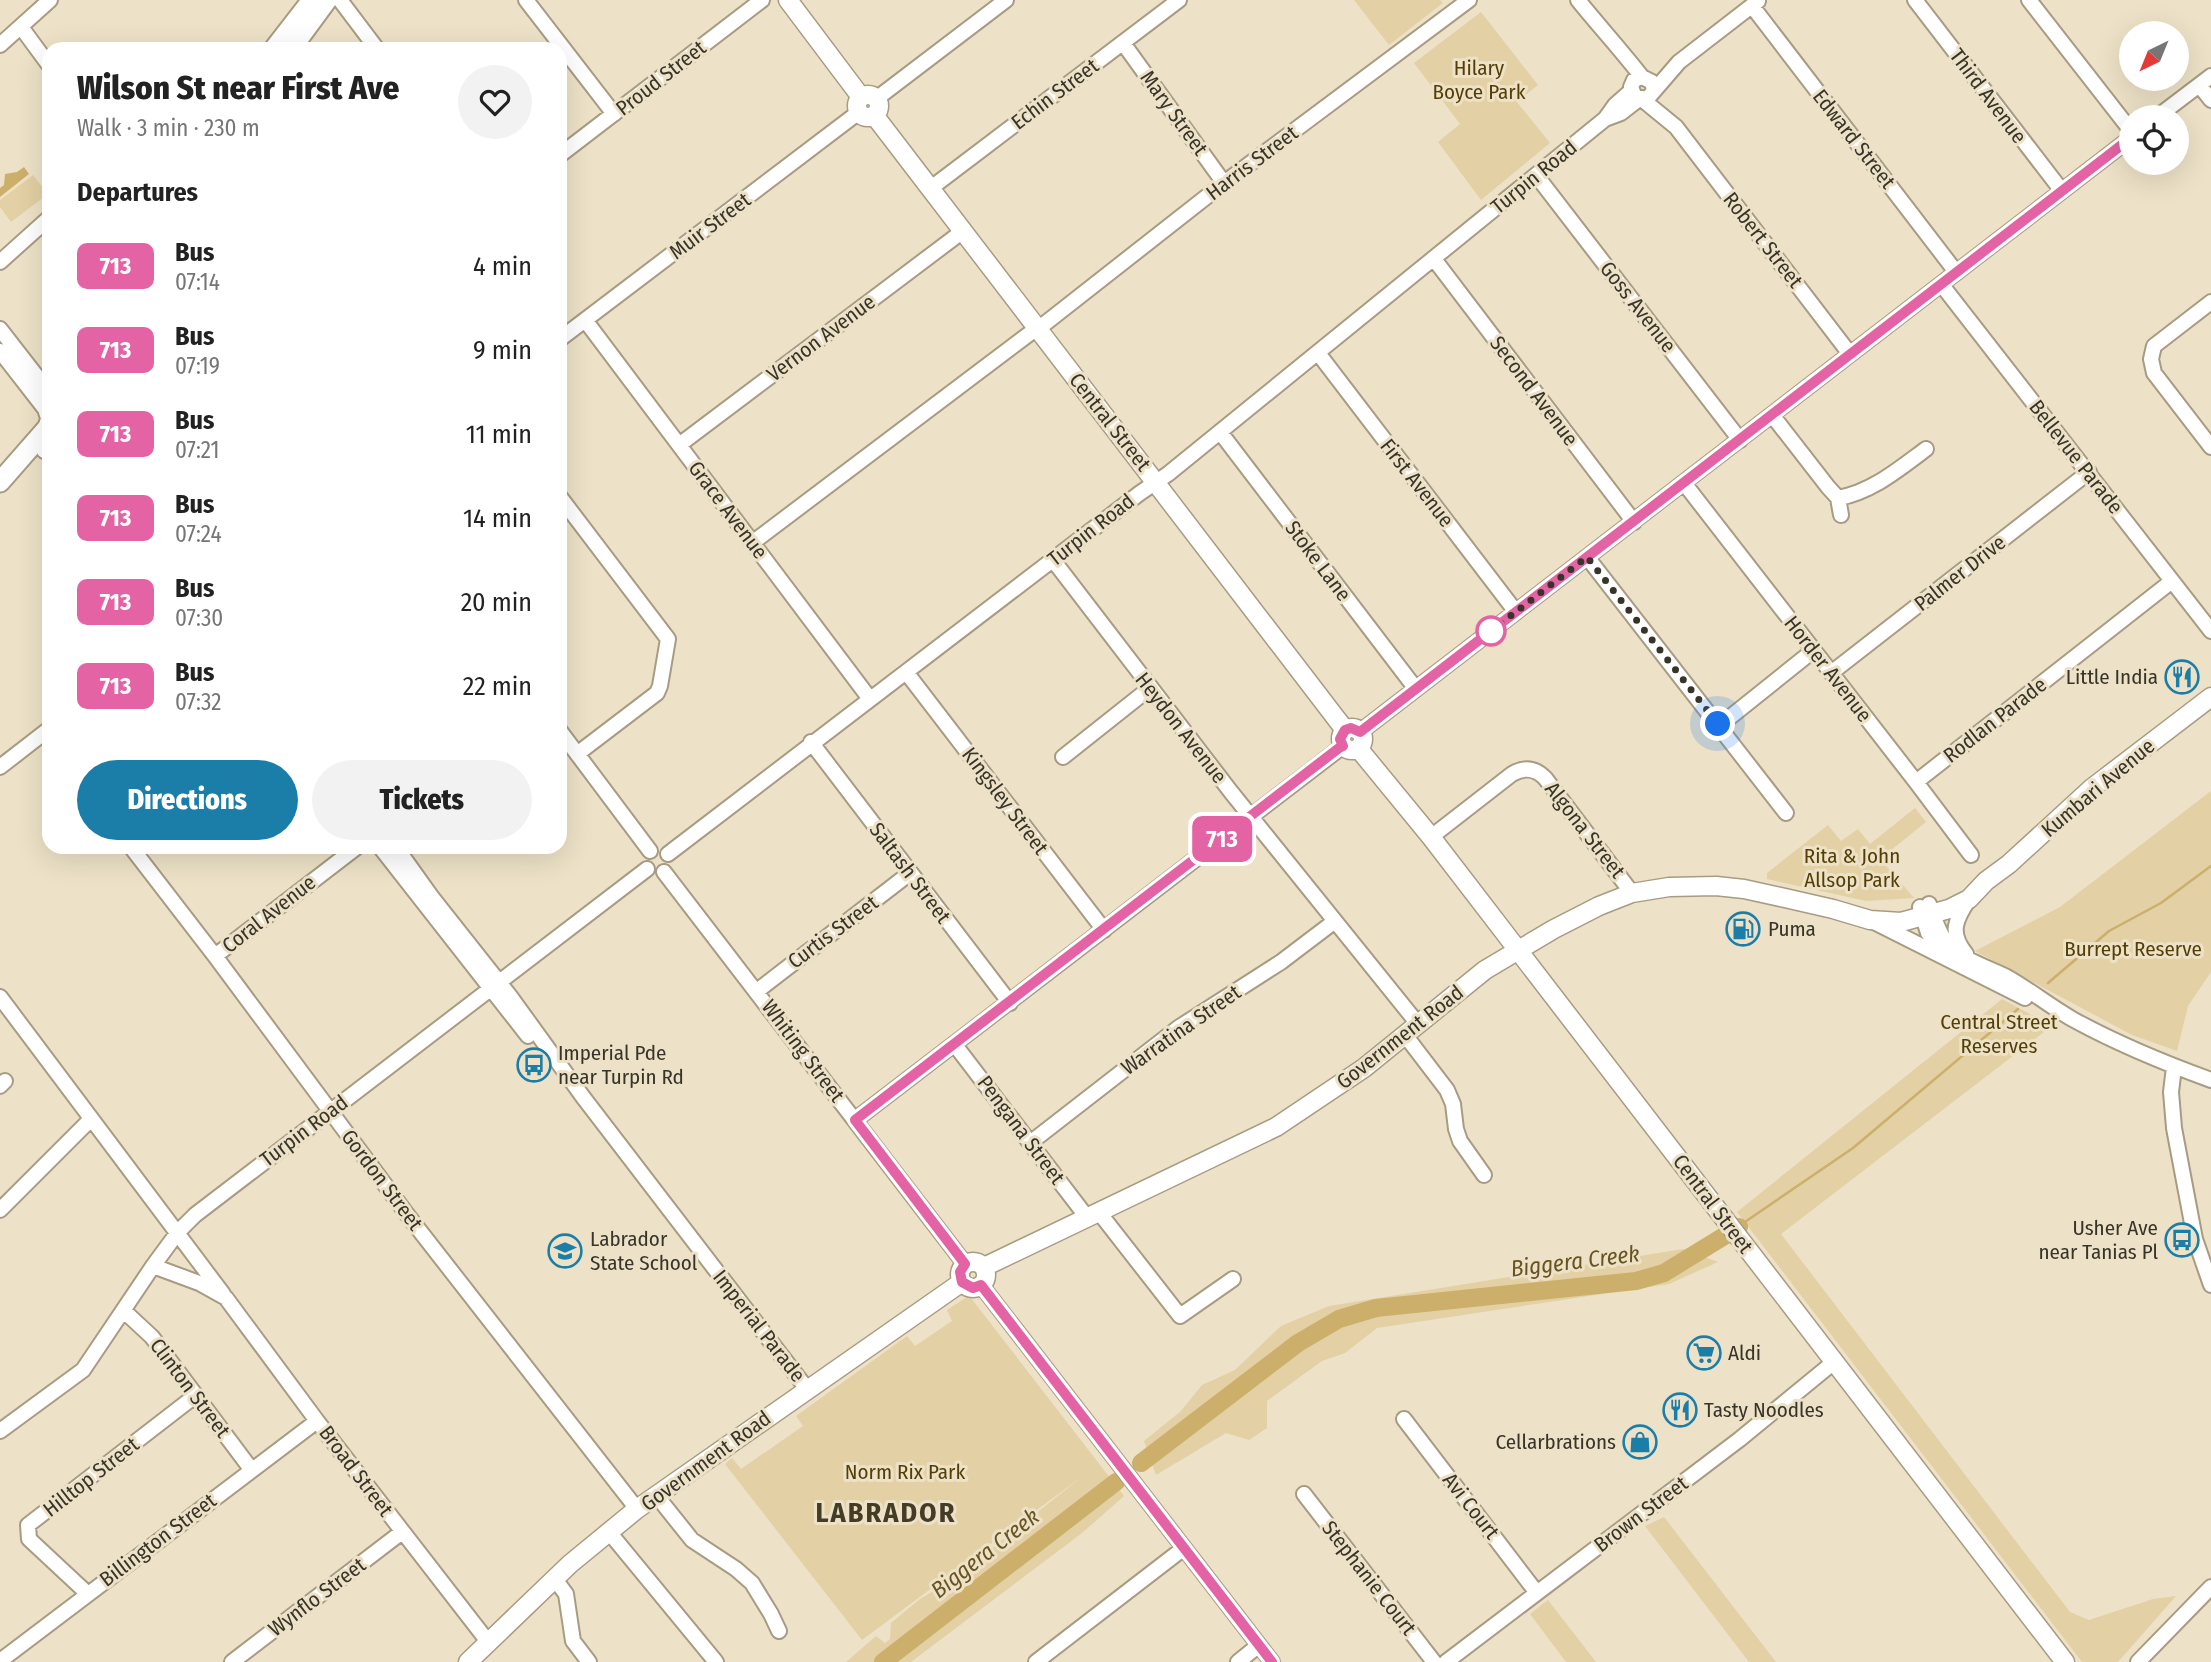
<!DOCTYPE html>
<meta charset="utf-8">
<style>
:root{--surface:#fff;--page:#f2f2f2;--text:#222;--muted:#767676;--accent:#1a7ea9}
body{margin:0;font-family:"Fira Sans Condensed",sans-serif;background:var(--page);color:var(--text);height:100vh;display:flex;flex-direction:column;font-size:26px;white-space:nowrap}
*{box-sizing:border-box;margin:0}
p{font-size:23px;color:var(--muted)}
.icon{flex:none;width:38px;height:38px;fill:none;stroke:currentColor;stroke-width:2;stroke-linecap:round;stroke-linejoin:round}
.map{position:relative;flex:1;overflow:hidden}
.details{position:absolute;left:42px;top:42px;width:525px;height:812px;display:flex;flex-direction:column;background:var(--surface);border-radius:21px;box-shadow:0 7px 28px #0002}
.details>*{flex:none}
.badge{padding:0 14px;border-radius:10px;font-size:24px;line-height:46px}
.needle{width:46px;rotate:223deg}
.buttons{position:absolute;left:2119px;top:21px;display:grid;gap:14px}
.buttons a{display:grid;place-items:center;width:70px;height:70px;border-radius:50%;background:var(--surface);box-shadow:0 7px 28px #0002;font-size:35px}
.you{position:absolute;width:35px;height:35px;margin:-18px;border:5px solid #fff;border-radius:50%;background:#1a73e8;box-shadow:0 0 0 10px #1a73e833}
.map>.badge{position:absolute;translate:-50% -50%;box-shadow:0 0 0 4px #fff}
h2{padding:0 35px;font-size:26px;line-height:63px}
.round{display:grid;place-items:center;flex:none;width:74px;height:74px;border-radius:37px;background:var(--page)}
.summary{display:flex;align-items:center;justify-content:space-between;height:119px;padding:0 35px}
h1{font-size:33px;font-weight:800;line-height:52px}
.cta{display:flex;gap:14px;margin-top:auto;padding:14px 35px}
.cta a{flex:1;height:80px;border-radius:42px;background:var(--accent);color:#fff;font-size:28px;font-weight:800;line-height:80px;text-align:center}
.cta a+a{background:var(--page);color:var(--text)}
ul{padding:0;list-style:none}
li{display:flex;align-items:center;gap:21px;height:84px;padding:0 35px}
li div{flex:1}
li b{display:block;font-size:26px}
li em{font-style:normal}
li .badge{min-width:77px;font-weight:700;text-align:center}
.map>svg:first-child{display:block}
.green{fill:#e3d0a4;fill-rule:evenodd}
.water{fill:#ccaf6b}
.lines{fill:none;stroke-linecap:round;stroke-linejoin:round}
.stream{stroke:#ccaf6b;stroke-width:2.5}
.river{stroke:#ccaf6b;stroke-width:18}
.minor-casing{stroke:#a79c83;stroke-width:18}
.major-casing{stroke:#a79c83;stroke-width:21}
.highway-casing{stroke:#a79c83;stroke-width:23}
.minor{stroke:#fff;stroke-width:14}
.major{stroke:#fff;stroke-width:18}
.highway{stroke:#fff;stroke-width:19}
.line-casing{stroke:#fff;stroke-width:16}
.line{stroke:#e463a4;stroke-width:10}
.walk{stroke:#383429;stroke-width:7;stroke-dasharray:0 12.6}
.stop-dot{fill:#fff;stroke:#e463a4;stroke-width:3.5}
.labels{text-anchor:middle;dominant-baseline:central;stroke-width:6;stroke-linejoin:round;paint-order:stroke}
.park-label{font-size:21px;fill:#533f06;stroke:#ede2c7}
.street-label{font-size:21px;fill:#383429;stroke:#ede2c7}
.poi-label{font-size:21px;fill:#383429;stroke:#ede2c7;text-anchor:start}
.water-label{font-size:23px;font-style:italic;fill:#685421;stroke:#ede2c7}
.district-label{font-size:28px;font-weight:bold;letter-spacing:2px;fill:#453c26;stroke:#ede2c7}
</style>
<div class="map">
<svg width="2211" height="1662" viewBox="0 0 2211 1662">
<rect width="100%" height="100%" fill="#ede2c7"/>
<path class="green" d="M1354,0H1440L1443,3L1389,45Z
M1481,12L1538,85L1517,102L1550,143L1481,200L1438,142L1460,124L1414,63Z
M33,175L48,194L11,222L0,207V200Z
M2211,791V972L2188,1006L2177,1051L2132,1035L1975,951L2060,907Z
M1915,808L1926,822L1880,859L1914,898L1866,901L1767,879V873L1828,825L1841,841L1858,829L1870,844Z
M2002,999L2052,1026L1781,1234L2070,1612L2089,1620L2153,1599L2176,1596L2118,1662H2082L1737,1212Z
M1683,1249L1718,1262L1669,1284L1377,1328L1345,1353L1322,1361L1267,1401V1428L1249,1440L1226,1433L1156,1475L1144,1441L1181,1411L1202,1385L1235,1370L1281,1326L1329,1306Z
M967,1297L971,1298L1124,1496L1082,1533L911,1662H846L876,1636L885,1643L890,1639L891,1623L920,1599L952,1580V1573L862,1640L725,1464L732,1458L741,1469L803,1426L796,1416L907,1336L915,1346L952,1321L947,1310ZM1083,1476L982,1556L970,1560V1559Z
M1664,1517L1776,1662H1749L1645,1526Z
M1548,1600L1596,1662H1566L1530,1614Z"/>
<path class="water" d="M24,167L29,174L0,197V188L4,185L5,174L17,172Z"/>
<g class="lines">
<path class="stream" d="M2048,983L2109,931L2161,903L2211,866
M1739,1226L1853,1148L2018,1009"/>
<path class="river" d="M1141,1463L1298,1343L1339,1319L1376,1308L1636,1281L1664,1273L1739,1227
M883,1662L1116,1482"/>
<defs>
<path id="minor" d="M340,0L377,49
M526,0L614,114
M1578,0C1599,26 1621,50 1642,77
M1915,0L2062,191
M2029,0L2132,132
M1752,6L1956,272
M21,27L49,65
M1123,43L1224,183
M0,45L50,0
M2199,85L2211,100
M1654,90L1652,82L1642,77L1634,80L1631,87L1635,97L1647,99L1679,62L1758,1
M876,99L1006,0
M1643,100L1676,127L1850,354
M2157,117L2211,76
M1605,119L1621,113L1639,99
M560,155L762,0
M1536,175L1740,440
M931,188L1179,0
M1434,259L1634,522
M0,262L49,218
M1941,284L2211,631
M2211,302L2154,346L2151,359L2154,373L2211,447
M585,320L870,699
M0,329L49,392
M1038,329L1224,183L1469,0
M560,339L859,112
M0,351L45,409L48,418L44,433
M1318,353L1516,612
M1772,415L1828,487L1838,498L1841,515
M1220,432L1416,689
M679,445L963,231
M44,451L49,447
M1684,483L1916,782L1971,855
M560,497L668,639L660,686L657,693L577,754
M1838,498C1872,492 1899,469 1926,449
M752,543L1037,328
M1587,557L1786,813
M1053,560L1231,792L1418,1024
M906,672L1104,930
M1831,673L2089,472
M1719,726L1814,650
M560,731L650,851
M1360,732L2132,137
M811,742L1010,1003
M1063,757L1150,688
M0,767L49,729
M1916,782L2172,581
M1431,837L1512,774C1524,767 1535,768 1545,778L1632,893
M131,847L215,956L409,1217L637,1509
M380,847L528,1036
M396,847L431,896L510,996L583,1097L807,1389
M668,854L1140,493L1168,474L1605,119L1615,105L1631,91
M664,872L965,1264
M1929,904C1934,917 1938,932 1947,943C1962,960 1987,967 2007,977C2030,990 2051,1007 2074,1020C2118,1044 2164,1063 2211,1080
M1920,907L1928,933L1943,950
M1874,922L2025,998
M1966,954C1949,933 1955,920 1969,899
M215,956L357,847
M757,991L910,873
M0,997L223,1294
M1405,1035L1447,1090L1453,1104L1456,1129L1460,1141L1484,1175
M955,1045L1086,1216
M2174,1067L2171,1092L2174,1128L2195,1239L2211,1285
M0,1086L5,1081
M855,1120L1343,746
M1030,1143L1178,1028L1281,962L1335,921
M0,1210L91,1119
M1098,1211L1180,1316L1233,1279
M153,1266L199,1283L226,1298L317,1421L489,1643
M981,1285L1272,1662
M124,1311L152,1337L251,1469
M1404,1419L1537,1593
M0,1431L83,1370L153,1266L178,1232L195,1215L647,869
M1304,1494L1434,1662
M656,1495L692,1540L736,1569L752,1583L771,1614L779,1631
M609,1532L716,1662
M554,1578L566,1594L573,1641L589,1662
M88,1594L29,1539L28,1525L195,1396
M0,1661L317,1421
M232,1662L402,1532
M1036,1662L1184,1548
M1238,1662L1259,1645
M1446,1662L1740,1439L1834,1362
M2138,1662L2211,1587"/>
<path id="major" d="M788,0L861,97
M857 106a11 11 0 1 1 22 0a11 11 0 1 1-22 0Z
M874,115L1345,730
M1341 739a11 11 0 1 1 22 0a11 11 0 1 1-22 0Z
M1358,748L1431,837L2065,1662
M960 1275a13 13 0 1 1 26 0a13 13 0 1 1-26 0Z
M984,1267L1276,1127L1364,1068L1485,970L1554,929L1599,906L1632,893L1669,887L1716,886L1744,889L1785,898L1833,909L1870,920L1901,922L1949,909L1969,899L1986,881L2009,864L2092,788L2211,697
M468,1662L570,1564L637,1509L962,1282"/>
<path id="highway" d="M274,49L312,0
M291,49L327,0
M0,482L49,426"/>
</defs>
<use href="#minor" class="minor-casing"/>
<use href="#major" class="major-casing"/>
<use href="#highway" class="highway-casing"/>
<use href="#minor" class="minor"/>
<use href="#major" class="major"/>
<use href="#highway" class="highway"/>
</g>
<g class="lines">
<defs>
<path id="line" d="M1272,1662L981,1285L973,1288L962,1282L960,1272L965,1264L855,1120L1339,748L1343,746L1340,739L1345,730L1351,728L1360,732L2132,137"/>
</defs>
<use href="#line" class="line-casing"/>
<use href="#line" class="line"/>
<path class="walk" d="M1491,631L1587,557L1718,724"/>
</g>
<defs>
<symbol id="restaurant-ring" viewBox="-11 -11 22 22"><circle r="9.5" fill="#ede2c7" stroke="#1a7ea9" stroke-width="1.5"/><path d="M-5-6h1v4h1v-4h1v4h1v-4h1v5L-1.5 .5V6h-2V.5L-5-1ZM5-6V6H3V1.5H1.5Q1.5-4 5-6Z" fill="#1a7ea9"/></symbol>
<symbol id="fuel-ring" viewBox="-11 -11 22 22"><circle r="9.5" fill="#ede2c7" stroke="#1a7ea9" stroke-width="1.5"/><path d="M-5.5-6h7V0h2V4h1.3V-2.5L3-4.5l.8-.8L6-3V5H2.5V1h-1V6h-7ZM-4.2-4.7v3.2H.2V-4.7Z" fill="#1a7ea9"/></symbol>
<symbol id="bus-ring" viewBox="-11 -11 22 22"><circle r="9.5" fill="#ede2c7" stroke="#1a7ea9" stroke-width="1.5"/><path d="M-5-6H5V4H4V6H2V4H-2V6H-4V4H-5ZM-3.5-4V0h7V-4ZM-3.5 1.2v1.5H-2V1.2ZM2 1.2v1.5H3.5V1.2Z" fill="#1a7ea9"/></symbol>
<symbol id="school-ring" viewBox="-11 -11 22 22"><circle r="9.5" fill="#ede2c7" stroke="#1a7ea9" stroke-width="1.5"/><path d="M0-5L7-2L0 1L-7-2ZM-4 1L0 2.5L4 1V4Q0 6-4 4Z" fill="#1a7ea9"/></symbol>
<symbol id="supermarket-ring" viewBox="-11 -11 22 22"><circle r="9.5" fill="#ede2c7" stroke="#1a7ea9" stroke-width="1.5"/><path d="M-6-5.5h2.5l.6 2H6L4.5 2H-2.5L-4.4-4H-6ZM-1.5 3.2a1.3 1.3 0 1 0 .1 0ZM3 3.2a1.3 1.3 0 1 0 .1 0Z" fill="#1a7ea9"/></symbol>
<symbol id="shop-ring" viewBox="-11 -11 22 22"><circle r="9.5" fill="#ede2c7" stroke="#1a7ea9" stroke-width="1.5"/><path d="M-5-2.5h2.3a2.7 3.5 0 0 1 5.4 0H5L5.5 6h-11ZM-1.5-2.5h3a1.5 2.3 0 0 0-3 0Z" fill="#1a7ea9"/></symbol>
</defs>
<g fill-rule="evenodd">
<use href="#restaurant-ring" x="2163" y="658" width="38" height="38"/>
<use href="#fuel-ring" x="1724" y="910" width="38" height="38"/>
<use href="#bus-ring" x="515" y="1046" width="38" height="38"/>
<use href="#bus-ring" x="2163" y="1221" width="38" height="38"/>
<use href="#school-ring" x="546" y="1232" width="38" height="38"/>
<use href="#supermarket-ring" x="1685" y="1334" width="38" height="38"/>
<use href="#restaurant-ring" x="1661" y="1391" width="38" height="38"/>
<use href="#shop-ring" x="1621" y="1423" width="38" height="38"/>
</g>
<circle class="stop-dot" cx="1491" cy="631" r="14"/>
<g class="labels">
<g class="park-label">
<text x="1479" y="68">Hilary<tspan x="1479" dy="24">Boyce Park</tspan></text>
<text x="1852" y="856">Rita &amp; John<tspan x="1852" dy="24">Allsop Park</tspan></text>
<text x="2133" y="949">Burrept Reserve</text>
<text x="1999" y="1022">Central Street<tspan x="1999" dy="24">Reserves</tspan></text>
<text x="905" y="1472">Norm Rix Park</text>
</g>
<g class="street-label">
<text transform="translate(661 78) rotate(-38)">Proud Street</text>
<text transform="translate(1055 94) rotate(-37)">Echin Street</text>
<text transform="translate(1988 96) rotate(53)">Third Avenue</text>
<text transform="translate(1174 113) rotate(54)">Mary Street</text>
<text transform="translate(1854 139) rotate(52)">Edward Street</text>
<text transform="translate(1252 163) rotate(-37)">Harris Street</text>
<text transform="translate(1534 177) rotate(-39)">Turpin Road</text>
<text transform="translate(710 226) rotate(-37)">Muir Street</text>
<text transform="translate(1763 240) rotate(52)">Robert Street</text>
<text transform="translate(1638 307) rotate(52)">Goss Avenue</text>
<text transform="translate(821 338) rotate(-37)">Vernon Avenue</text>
<text transform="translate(1534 391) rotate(53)">Second Avenue</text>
<text transform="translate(1110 422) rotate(52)">Central Street</text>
<text transform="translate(2076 457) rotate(52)">Bellevue Parade</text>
<text transform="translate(1417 483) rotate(52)">First Avenue</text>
<text transform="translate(728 510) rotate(53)">Grace Avenue</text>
<text transform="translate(1091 530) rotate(-38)">Turpin Road</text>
<text transform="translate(1318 561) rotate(53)">Stoke Lane</text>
<text transform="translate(1960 573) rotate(-38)">Palmer Drive</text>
<text transform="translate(1828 669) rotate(52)">Horder Avenue</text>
<text transform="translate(1995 720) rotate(-38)">Rodlan Parade</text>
<text transform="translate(1181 728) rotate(52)">Heydon Avenue</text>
<text transform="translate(2098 788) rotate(-40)">Kumbari Avenue</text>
<text transform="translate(1005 801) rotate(53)">Kingsley Street</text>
<text transform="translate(1585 830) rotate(52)">Algona Street</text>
<text transform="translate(910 873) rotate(53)">Saltash Street</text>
<text transform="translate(269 914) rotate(-38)">Coral Avenue</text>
<text transform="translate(833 932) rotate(-37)">Curtis Street</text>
<text transform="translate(1181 1030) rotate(-35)">Warratina Street</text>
<text transform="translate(1400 1037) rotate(-38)">Government Road</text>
<text transform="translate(803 1051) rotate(53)">Whiting Street</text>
<text transform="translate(1021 1130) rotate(53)">Pengana Street</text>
<text transform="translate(304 1131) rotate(-37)">Turpin Road</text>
<text transform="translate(382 1180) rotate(53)">Gordon Street</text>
<text transform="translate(1713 1204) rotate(53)">Central Street</text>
<text transform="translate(759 1326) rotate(52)">Imperial Parade</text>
<text transform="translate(190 1388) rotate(53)">Clinton Street</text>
<text transform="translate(706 1461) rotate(-36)">Government Road</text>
<text transform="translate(356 1471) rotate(53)">Broad Street</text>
<text transform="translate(91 1477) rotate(-38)">Hilltop Street</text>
<text transform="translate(1471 1506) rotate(52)">Avi Court</text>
<text transform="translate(1641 1514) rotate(-37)">Brown Street</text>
<text transform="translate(158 1540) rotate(-37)">Billington Street</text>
<text transform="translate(1369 1578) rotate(52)">Stephanie Court</text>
<text transform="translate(317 1597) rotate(-37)">Wynflo Street</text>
</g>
<g class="poi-label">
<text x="2158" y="677" text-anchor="end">Little India</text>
<text x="1768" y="929">Puma</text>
<text x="558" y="1053">Imperial Pde<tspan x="558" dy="24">near Turpin Rd</tspan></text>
<text x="2158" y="1228" text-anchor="end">Usher Ave<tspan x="2158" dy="24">near Tanias Pl</tspan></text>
<text x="590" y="1239">Labrador<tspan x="590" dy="24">State School</tspan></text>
<text x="1728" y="1353">Aldi</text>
<text x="1704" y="1410">Tasty Noodles</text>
<text x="1616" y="1442" text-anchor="end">Cellarbrations</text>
</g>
<g class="water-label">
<text transform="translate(1575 1261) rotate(-7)">Biggera Creek</text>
<text transform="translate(985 1553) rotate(-38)">Biggera Creek</text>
</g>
<g class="district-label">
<text x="886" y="1512">LABRADOR</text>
</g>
</g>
</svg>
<div class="buttons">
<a><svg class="needle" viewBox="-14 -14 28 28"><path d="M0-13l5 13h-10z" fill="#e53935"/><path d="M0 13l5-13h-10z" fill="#767676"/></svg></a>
<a><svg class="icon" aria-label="locate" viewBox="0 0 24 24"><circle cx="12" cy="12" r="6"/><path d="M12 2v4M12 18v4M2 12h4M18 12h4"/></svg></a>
</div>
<div class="you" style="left:1718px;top:724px"></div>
<b class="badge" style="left:1222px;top:839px;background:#e463a4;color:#fff">713</b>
<section class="details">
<div class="summary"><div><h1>Wilson St near First Ave</h1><p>Walk · 3 min · 230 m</p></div><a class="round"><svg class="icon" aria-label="heart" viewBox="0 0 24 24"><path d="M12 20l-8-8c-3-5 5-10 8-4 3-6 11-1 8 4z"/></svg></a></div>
<h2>Departures</h2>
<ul>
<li><span class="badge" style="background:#e463a4;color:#fff">713</span><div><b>Bus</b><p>07:14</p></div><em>4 min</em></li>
<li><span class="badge" style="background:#e463a4;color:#fff">713</span><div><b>Bus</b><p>07:19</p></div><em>9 min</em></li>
<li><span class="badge" style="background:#e463a4;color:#fff">713</span><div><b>Bus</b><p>07:21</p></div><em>11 min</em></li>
<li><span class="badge" style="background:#e463a4;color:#fff">713</span><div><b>Bus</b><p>07:24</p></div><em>14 min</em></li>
<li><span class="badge" style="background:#e463a4;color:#fff">713</span><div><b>Bus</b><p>07:30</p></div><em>20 min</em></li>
<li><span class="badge" style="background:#e463a4;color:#fff">713</span><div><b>Bus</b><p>07:32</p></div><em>22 min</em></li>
</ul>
<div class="cta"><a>Directions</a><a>Tickets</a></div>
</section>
</div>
